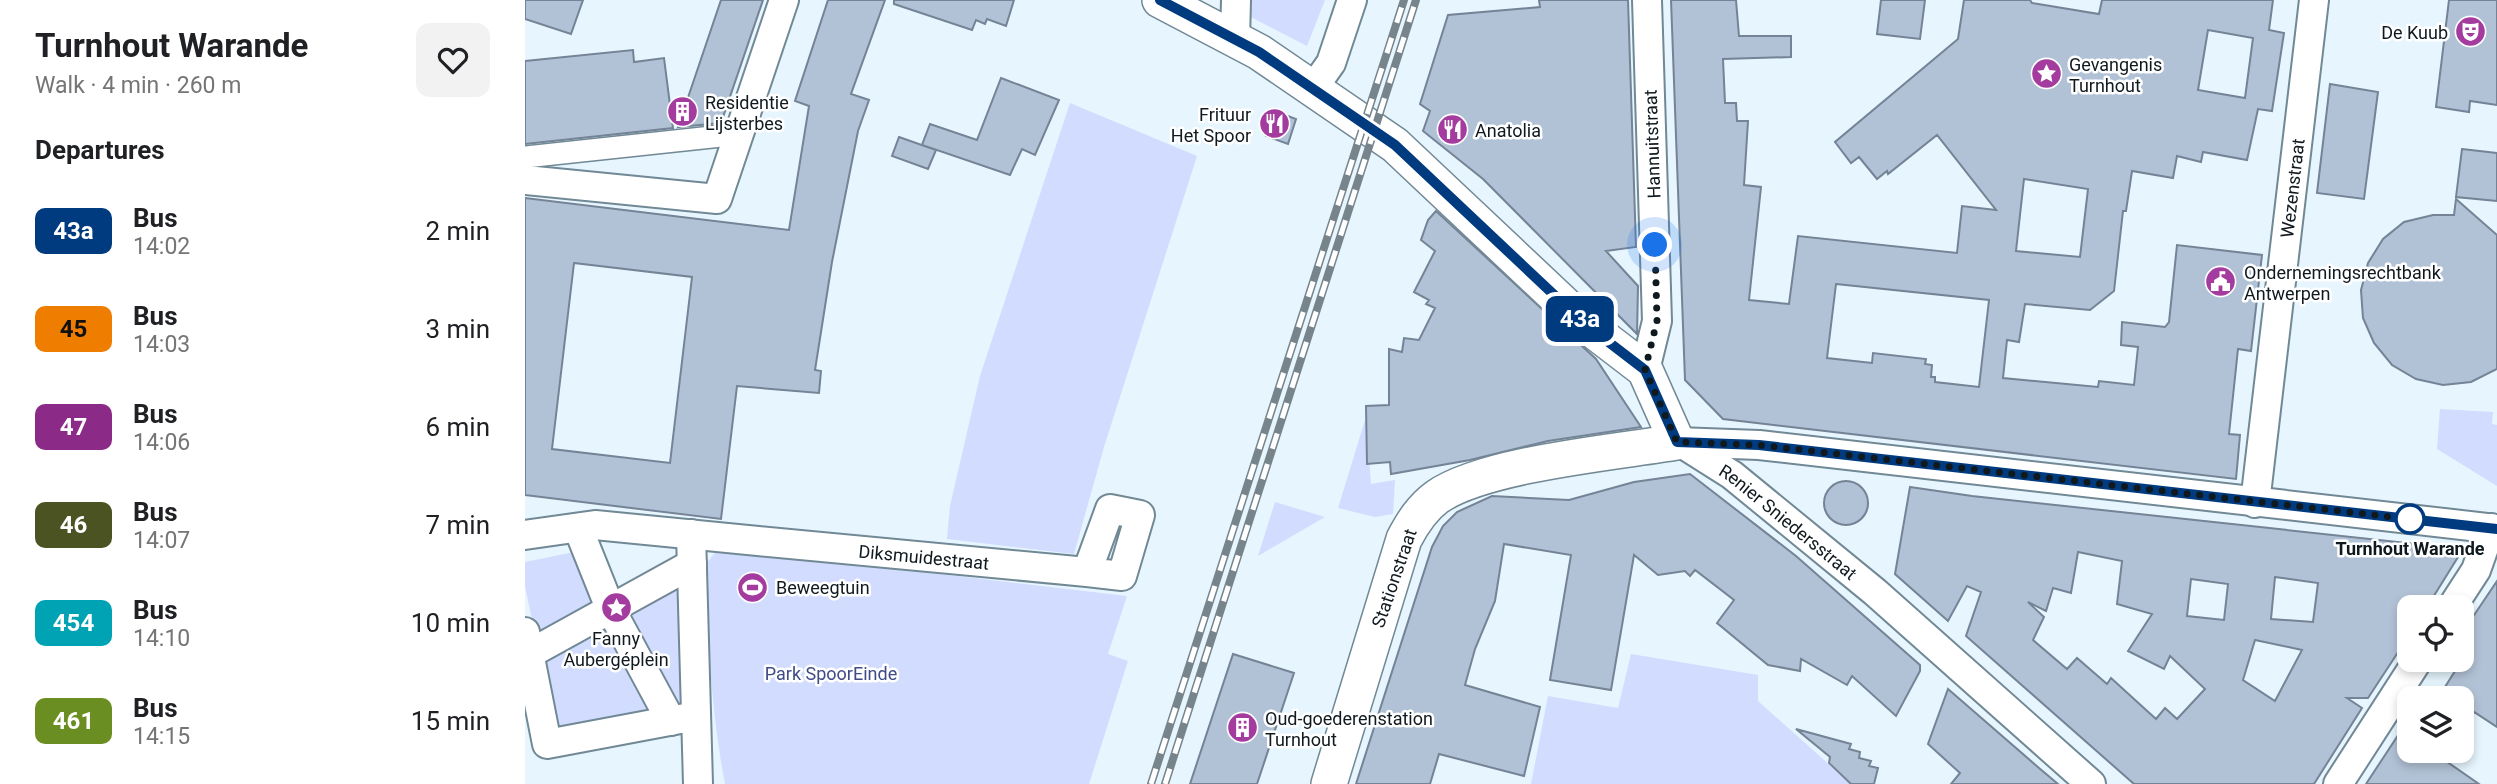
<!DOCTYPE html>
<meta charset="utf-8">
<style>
:root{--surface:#fff;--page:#f2f2f2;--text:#202124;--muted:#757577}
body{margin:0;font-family:Roboto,sans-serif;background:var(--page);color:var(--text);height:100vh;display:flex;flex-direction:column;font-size:26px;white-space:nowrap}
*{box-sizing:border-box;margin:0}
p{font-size:23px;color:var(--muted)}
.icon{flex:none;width:38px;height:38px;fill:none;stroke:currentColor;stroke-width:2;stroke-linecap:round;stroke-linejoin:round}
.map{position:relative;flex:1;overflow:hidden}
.drawer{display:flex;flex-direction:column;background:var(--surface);width:525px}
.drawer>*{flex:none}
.badge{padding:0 14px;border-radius:10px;font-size:24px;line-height:46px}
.controls{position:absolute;left:1872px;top:595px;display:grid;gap:14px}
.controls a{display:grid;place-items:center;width:77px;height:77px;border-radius:14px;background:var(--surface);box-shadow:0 4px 10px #0003;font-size:35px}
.you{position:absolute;width:35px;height:35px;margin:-18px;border:5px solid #fff;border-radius:50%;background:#1a73e8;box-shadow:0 0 0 10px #1a73e833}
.map>.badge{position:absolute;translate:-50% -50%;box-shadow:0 0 0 4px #fff}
h2{padding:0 35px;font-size:26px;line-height:63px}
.round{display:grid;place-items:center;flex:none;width:74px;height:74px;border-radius:14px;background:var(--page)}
.summary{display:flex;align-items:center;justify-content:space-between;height:119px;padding:0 35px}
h1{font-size:33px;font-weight:700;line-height:52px}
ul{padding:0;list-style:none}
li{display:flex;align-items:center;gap:21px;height:98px;padding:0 35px}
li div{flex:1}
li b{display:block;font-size:26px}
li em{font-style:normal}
li .badge{min-width:77px;font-weight:700;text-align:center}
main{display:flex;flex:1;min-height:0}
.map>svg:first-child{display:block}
.green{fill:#d2dcff}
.building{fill:#b2c2d6;stroke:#748395;stroke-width:2;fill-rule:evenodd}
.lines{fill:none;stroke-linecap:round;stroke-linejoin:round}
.pedestrian-casing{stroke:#718895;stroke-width:24}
.minor-casing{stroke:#718895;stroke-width:32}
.tertiary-casing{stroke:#718895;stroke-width:38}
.pedestrian{stroke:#fff;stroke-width:21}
.minor{stroke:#fff;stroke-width:28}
.tertiary{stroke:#fff;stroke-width:35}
.rail-casing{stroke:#78848b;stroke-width:8}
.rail{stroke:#fff;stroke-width:5;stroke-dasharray:16;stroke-linecap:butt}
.line-casing{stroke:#fff;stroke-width:16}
.line{stroke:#003b80;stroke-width:10}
.walk{stroke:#10191e;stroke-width:7;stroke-dasharray:0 12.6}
.stop-dot{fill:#fff;stroke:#003b80;stroke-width:3.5}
.labels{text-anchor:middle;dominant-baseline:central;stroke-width:5;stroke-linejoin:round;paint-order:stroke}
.poi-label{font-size:18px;fill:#10191e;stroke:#fff;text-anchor:start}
.street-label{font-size:18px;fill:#10191e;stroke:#fff}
.stop-label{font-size:18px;font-weight:bold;fill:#10191e;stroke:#fff}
.park-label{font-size:18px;fill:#3f4b87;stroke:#fff}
</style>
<main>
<section class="drawer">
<div class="summary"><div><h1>Turnhout Warande</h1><p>Walk · 4 min · 260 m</p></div><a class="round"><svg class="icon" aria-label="heart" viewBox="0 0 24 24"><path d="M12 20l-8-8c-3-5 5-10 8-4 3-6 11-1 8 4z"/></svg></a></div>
<h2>Departures</h2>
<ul>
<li><span class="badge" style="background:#003b80;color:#fff">43a</span><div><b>Bus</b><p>14:02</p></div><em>2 min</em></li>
<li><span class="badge" style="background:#ef7d00;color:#111">45</span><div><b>Bus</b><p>14:03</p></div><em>3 min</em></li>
<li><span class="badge" style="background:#8c2b87;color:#fff">47</span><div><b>Bus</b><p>14:06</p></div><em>6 min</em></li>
<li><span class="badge" style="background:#4a5321;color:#fff">46</span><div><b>Bus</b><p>14:07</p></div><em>7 min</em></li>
<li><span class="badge" style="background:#00a3b4;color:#fff">454</span><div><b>Bus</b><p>14:10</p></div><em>10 min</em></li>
<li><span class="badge" style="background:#6b8e23;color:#fff">461</span><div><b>Bus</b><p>14:15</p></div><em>15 min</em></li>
</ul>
</section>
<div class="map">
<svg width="1972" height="784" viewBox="0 0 1972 784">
<rect width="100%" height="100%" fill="#e6f5fe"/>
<path class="green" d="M719,0H800L782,46L718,13Z
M545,103L672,156L579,447L549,554L422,539L425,506L455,376Z
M1915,409L1968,412L1967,424L1972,425V486L1912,449Z
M841,417L846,484L870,480L868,514L850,517L813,508Z
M750,502L800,517L733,556Z
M194,548L602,596L583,654L603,661L564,784H200C186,712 183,639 180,565Z
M49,552L67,603L12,644L0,586V562Z
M157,580L161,708L148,711L104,612Z
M80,623L134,714L29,733L15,656Z
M1106,654L1233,675V701L1326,784H1006L1023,696L1093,708Z"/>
<path class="building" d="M0,0H58L46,34L0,19Z
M196,0H238L196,123L153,127Z
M303,0H360L326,94L344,100L333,131L307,262L290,370L296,371L294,393L212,386L196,519L0,495V198L264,230L284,106L270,101ZM49,263L167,277L145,463L27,449Z
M369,0H489L481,26L462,19L460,24L451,20L447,30L369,4Z
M1014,0H1103L1111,247L1081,251L1113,286L1112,334L958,179L898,131L905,111L895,104L923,15L1015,7Z
M1146,0H1211L1214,36H1266V57L1198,59L1200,103H1211L1212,121H1223L1219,185L1236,187L1224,300L1264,304L1273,236L1432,253L1437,206L1471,210L1412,135L1363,174L1362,171L1352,179L1334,157L1326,163L1310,142L1433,39L1439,0H1505L1507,3L1574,14L1577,0H1748L1744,30L1759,33L1747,111L1733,109L1722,160L1678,152L1676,162L1652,156L1648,178L1607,171L1601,211H1598L1589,291L1565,310L1500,304L1494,342L1482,340L1478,378L1573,387L1574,381L1609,385L1613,347L1596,345L1597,322L1640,327L1644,322L1652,245L1737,255L1726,351L1713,349L1704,434L1715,435L1711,479L1198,419L1160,380ZM1683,30L1728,38L1720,98L1673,90ZM1499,179L1563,189L1555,257L1491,251ZM1311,284L1464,300L1454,387L1410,382V377H1406L1407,365L1400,364L1401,359L1348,353L1347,363L1302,358Z
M1356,0H1400L1395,39L1352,34Z
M1924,0H1972V105L1945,101L1944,112L1911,107Z
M108,50L109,62L139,58L148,128L0,144V61Z
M476,78L534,100L510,155L497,149L485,175L397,145L405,124L452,140Z
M1805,84L1853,92L1839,199L1792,193Z
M750,111L771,119L763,144L741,136Z
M374,137L411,150L403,169L367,156Z
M1937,149L1972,153V201L1931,197Z
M1931,199L1972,235V369L1946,382L1918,385L1891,379L1867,365L1849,343L1838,318L1836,290L1843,263L1858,239L1879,222L1908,215H1929Z
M911,211L1071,359L1116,427L1023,441L945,460L866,474L865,462L842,464L841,406L864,405V349L877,352L879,338L894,340L910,308L901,304L904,300L889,292L910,251L896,240L903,220Z
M1165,474L1271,556L1395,665V671L1371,716L1327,676L1322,685L1276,659L1275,671L1243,665L1192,623L1209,600L1170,570L1165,576L1160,571L1133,575L1109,555L1086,690L1025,680L1046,555L979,544L970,601L950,649L940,685L1015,707L999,776L914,754L905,784H831L907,547L918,526L932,512L967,496L1044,500L1109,482Z
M1299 503a22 22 0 1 1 44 0a22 22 0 1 1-44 0Z
M1385,487L1447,496L1938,549L1902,607H1885V634L1843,698H1822L1837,708L1789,784H1609L1441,636L1456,592L1442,586L1423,621L1370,574ZM1553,552L1597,561L1592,604L1627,614L1603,651L1639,669L1645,656L1680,689L1652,719L1640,708L1631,719L1586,678L1582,684L1552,658L1542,669L1508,640L1519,617L1503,602L1521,611L1528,588L1546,593ZM1750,577L1793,583L1788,622L1746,619ZM1666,579L1703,584L1699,620L1662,616ZM1730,640L1777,650L1750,701L1718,680Z
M1972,581V727L1949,712L1937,730V698H1913L1937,660V633Z
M708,654L769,673L732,784H665Z
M1423,689L1514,768L1533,784H1426L1435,773L1403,744Z
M1885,717V751H1924L1918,759L1954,784H1841Z
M1271,729L1326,744L1324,749L1335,752L1334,758L1346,761L1344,766L1353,768L1349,784H1326L1304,763L1305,757Z"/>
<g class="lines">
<defs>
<path id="pedestrian" d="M0,157L215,134"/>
<g id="minor">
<path d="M710,40L711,0"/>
<path d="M789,87L806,63L827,0"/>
<path d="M0,180L192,199L259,0"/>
<path d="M1120,370L1132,321L1122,0"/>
<path d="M1152,442L1234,445L1972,529"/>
<path id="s1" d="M1158,444L1207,475L1350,592L1566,784"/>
<path id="s2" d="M1730,503L1789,0"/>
<path d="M53,528L85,608L146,721"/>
<path d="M166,534L173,784"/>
<path id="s3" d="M0,535L70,525L233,541L562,572L597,576L615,515L585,509L562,572"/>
<path d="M1927,607L1951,570L1966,528"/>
<path d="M0,632L22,744L171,716"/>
<path d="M4,654L167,564"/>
<path d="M1813,784L1893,660"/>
</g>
<path id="tertiary" d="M635,0L734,52L870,145L1060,324L1120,370L1152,442C1092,452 959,464 912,497C897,508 888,522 879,539L804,784"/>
</defs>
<use href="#pedestrian" class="pedestrian-casing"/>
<use href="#minor" class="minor-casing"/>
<use href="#tertiary" class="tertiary-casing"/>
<use href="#pedestrian" class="pedestrian"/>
<use href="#minor" class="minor"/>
<use href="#tertiary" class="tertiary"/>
<defs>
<path id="rail" d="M626,784L879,0
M640,784L891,0"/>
</defs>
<use href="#rail" class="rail-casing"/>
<use href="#rail" class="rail"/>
</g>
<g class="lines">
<defs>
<path id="line" d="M635,0L734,52L870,145L1060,324L1120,370L1152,442L1234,445L1972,529"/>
</defs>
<use href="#line" class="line-casing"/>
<use href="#line" class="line"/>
<path class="walk" d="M1130,245L1132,321L1120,370L1152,442L1234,445L1885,519"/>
</g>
<defs>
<symbol id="theatre-disc" viewBox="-11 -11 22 22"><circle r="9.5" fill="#a43c9f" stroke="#fff"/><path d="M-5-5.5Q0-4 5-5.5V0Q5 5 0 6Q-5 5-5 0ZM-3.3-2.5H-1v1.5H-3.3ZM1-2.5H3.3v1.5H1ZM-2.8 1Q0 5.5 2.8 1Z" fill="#fff"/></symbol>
<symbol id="sight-disc" viewBox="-11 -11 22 22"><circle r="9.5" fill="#a43c9f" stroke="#fff"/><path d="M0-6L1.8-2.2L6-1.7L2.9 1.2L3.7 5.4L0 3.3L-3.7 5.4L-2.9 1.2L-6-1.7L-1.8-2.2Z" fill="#fff"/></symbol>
<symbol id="building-disc" viewBox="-11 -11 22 22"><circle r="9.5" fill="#a43c9f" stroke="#fff"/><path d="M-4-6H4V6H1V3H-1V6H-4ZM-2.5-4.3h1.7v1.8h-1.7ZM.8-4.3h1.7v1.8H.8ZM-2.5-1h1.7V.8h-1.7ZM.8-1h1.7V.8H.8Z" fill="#fff"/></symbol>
<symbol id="restaurant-disc" viewBox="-11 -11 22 22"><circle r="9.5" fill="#a43c9f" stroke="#fff"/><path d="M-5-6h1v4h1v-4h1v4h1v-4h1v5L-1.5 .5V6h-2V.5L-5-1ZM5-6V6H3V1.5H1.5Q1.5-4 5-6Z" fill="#fff"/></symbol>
<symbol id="civic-disc" viewBox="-11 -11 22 22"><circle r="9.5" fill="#a43c9f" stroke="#fff"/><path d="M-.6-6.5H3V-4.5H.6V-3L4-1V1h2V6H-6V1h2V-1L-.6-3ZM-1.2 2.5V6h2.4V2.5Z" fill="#fff"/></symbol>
<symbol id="stadium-disc" viewBox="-11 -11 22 22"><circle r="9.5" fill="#a43c9f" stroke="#fff"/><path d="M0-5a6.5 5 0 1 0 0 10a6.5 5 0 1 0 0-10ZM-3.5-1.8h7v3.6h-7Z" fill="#fff"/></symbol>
</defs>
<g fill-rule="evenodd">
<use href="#theatre-disc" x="1928" y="14" width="35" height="35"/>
<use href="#sight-disc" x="1504" y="56" width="35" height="35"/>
<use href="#building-disc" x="140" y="94" width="35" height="35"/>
<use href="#restaurant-disc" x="732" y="106" width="35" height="35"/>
<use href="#restaurant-disc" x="910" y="112" width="35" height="35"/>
<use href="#civic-disc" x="1678" y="264" width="35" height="35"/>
<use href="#stadium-disc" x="210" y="570" width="35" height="35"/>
<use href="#sight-disc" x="74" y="590" width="35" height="35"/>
<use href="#building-disc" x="700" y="710" width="35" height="35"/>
</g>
<circle class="stop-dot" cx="1885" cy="519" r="14"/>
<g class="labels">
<g class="poi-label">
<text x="1923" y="32" text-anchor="end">De Kuub</text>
<text x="1544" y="64">Gevangenis<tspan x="1544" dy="21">Turnhout</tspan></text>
<text x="180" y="102">Residentie<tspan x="180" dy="21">Lijsterbes</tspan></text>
<text x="726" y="114" text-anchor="end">Frituur<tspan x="726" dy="21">Het Spoor</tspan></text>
<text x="950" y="130">Anatolia</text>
<text x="1719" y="272">Ondernemingsrechtbank<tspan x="1719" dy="21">Antwerpen</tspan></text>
<text x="251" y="587">Beweegtuin</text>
<text x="91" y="638" text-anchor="middle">Fanny<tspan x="91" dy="21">Aubergéplein</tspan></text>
<text x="740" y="718">Oud-goederenstation<tspan x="740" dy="21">Turnhout</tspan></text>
</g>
<g class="street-label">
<text transform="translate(1127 144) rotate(-92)">Hannuitstraat</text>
<text stroke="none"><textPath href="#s2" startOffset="317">Wezenstraat</textPath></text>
<text stroke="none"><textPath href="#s1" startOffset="131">Renier Sniedersstraat</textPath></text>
<text stroke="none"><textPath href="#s3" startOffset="401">Diksmuidestraat</textPath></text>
<text transform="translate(869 578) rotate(-71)">Stationstraat</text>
</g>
<g class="stop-label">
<text x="1885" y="548">Turnhout Warande</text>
</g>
<g class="park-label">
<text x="306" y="673">Park SpoorEinde</text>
</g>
</g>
</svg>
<div class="controls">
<a><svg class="icon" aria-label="locate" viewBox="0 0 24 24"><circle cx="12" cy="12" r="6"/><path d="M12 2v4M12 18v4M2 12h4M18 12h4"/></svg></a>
<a><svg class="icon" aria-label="layers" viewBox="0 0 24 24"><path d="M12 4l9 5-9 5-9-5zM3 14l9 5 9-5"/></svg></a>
</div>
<div class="you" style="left:1130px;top:245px"></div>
<b class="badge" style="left:1055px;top:319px;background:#003b80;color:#fff">43a</b>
</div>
</main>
